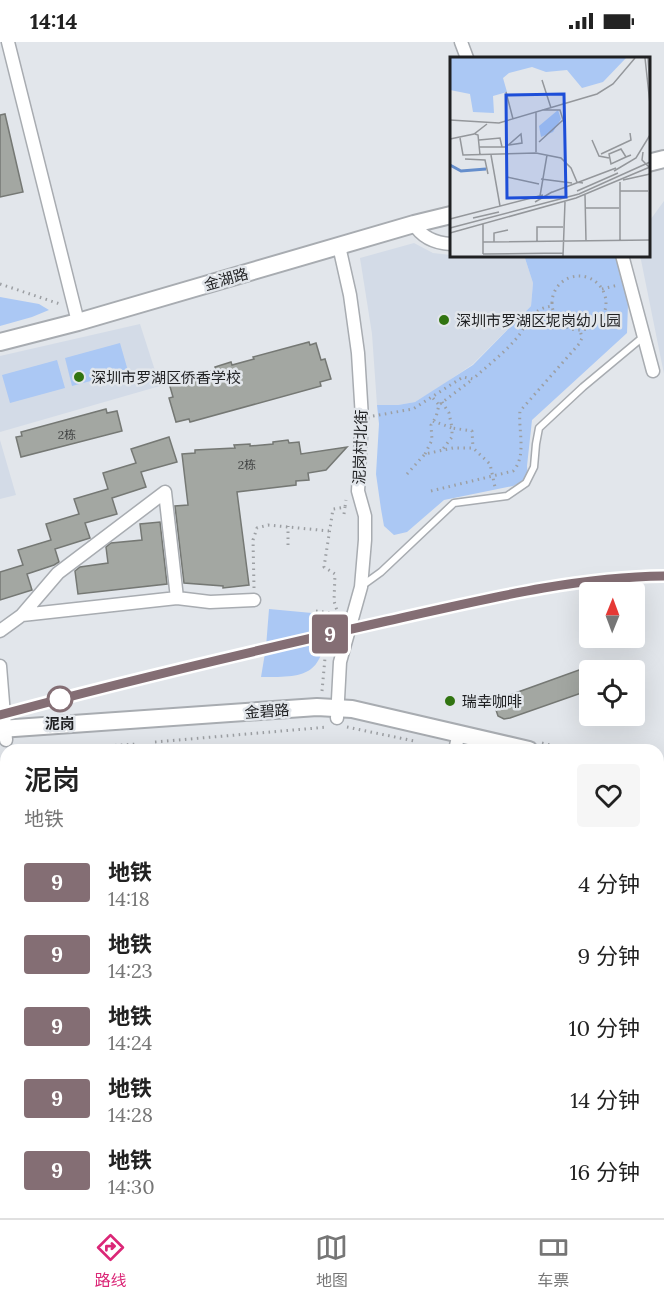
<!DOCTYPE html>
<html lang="zh">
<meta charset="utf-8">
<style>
:root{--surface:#fff;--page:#f6f6f6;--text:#222;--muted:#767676;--line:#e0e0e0;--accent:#db2777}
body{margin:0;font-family:Lora,"Noto Sans SC",serif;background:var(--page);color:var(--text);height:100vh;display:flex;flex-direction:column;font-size:22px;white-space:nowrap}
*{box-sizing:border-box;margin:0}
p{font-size:20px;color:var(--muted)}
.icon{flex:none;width:33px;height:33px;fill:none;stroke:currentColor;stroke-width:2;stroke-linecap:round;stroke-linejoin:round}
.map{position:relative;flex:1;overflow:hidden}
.side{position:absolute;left:0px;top:702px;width:664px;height:474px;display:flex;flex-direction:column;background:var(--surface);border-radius:18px 18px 0 0;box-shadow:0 6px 24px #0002}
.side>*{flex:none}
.badge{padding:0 12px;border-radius:4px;font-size:21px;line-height:39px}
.needle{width:39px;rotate:1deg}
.tools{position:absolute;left:579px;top:540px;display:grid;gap:12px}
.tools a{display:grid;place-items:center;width:66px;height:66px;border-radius:6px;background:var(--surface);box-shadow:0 6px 24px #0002;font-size:30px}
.map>.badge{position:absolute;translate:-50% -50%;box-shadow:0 0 0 3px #fff}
.round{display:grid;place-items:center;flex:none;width:63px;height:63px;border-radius:6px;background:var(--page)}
.head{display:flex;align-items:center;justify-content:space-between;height:102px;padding:0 24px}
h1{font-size:28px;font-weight:600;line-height:45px}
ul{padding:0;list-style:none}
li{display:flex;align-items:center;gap:18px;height:72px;padding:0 24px}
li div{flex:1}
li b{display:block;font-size:22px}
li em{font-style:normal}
li .badge{min-width:66px;font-weight:700;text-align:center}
.status{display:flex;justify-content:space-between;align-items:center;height:42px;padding:0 30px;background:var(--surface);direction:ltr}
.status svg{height:16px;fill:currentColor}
.dock{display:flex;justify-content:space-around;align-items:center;height:84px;border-top:2px solid var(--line);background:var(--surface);font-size:16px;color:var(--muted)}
.dock a{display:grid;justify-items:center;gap:3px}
.dock .on{color:var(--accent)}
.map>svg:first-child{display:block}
.built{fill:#d3dbe7}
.green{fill:#abc8f4}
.building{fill:#a3a7a2;stroke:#757874;stroke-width:1.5}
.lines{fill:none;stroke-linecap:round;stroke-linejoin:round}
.lane-casing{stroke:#a8acb1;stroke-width:9}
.street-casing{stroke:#a8acb1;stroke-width:15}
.secondary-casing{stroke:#a8acb1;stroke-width:20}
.primary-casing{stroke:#a8acb1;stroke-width:21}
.highway-casing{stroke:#a8acb1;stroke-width:24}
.path{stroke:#9c9fa3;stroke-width:3;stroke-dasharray:1.5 4.5;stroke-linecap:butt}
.lane{stroke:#fff;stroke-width:6}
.street{stroke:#fff;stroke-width:12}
.secondary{stroke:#fff;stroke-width:16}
.primary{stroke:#fff;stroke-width:18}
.highway{stroke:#fff;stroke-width:21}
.line-casing{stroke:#fff;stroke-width:14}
.line{stroke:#846e74;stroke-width:9}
.poi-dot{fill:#317411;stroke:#e2e6eb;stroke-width:2}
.stop-dot{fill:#fff;stroke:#846e74;stroke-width:3}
.labels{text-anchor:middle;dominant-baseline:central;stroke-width:5;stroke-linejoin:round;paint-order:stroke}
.number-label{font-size:12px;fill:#404242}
.street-label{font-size:15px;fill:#1f2022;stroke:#e2e6eb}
.poi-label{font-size:15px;fill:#1f2022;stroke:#e2e6eb;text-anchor:start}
.stop-label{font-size:15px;font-weight:bold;fill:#1f2022;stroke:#e2e6eb}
.inset-river{fill:none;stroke:#658ecc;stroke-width:3}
.inset-road{fill:none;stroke:#94979b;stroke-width:1.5}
.view{fill:#1d4ed8;fill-opacity:0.15;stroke:#1d4ed8;stroke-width:3}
.inset-edge{fill:none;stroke:#1f2022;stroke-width:3}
</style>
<div class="status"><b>14:14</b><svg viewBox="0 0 49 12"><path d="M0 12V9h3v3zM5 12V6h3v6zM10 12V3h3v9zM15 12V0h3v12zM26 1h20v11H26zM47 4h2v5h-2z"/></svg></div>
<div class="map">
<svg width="664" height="1176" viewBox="0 0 664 1176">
<rect width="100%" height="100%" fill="#e2e6eb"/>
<path class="built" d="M664,159V332L640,213H648V181Z
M414,201L433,211L451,213L498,216L524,213L533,241L531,264L473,322L438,346L415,360L398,363H377L372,292L360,216Z
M140,282L160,344L0,390V314Z
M0,398L16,453L0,457Z
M0,1022L6,1044V1156L0,1158Z"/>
<path class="green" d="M524,213H615L628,262L627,291L532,378L527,424L528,437L513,444L444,458L407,490L394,493L384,484L381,467L376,432L379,382L377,363H398L415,360L473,323L531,264L533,241Z
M0,255L39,262L49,268L32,275L0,284Z
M120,301L128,329L72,344L65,316Z
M57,318L65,346L10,361L2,333Z
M269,567L312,571L329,576C321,629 316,636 261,635L266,605Z
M6,1159V1170H209L184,1176H0V1160Z"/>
<path class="building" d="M5,72L23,150L0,155V73Z
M309,300L310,303L316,301L321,318L325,317L331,337L320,340L321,344L190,380L189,377L176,380L169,356L173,355L169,341L178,338L177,335L216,328L215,325L231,320L232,323L254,317L253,315Z
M106,367L107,371L117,369L122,389L21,415L16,395L22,394L21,390Z
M169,395L177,420L141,430L146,445L112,456L117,472L85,481L90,496L55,507L59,520L54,523L27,532L32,548L0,558V530L23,523L18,508L51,498L46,482L79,472L74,457L108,447L103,431L136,421L131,407Z
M288,398L289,401L299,400L301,412L347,405L326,428L308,431L309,438L296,439V443L237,450L249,543L223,546V544L184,541L175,464L188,463L182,412L195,411V408L235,406L234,403L250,402V404L273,402V400Z
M160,480L167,542L78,552L75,529L80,525L108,521L106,505L111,501L142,498L140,482Z
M590,624V648L510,676L504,677L498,674L493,659Z"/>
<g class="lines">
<defs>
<path id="lane" d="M363,543L381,530L454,461L507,454L526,441L534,425L536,402L539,386L583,345L643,295"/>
<path id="street" d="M8,0L78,280
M461,0L467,16
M414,182C422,196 435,201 451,202
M622,213L653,329
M177,556L210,560L254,558
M0,589L22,573L58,531L165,450L177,556L22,573
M0,624L6,698
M337,676L340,620L361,545L365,498V474L358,449L362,376L358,311L350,253L339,204
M455,708L459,691
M0,935L6,936
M658,1022H664"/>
<path id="secondary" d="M648,121L664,117
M0,300L78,280L414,182L451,173
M0,687L317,665L352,667L529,708
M658,774L664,781"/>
<path id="primary" d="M658,1083L664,1082
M299,1176L324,1170"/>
<path id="highway" d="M658,1149L664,1147
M416,1176L428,1170
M550,1176L574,1170"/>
</defs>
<use href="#lane" class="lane-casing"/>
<use href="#street" class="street-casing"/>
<use href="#secondary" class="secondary-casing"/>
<use href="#primary" class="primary-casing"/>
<use href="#highway" class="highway-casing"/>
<path class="path" d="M552 261a27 27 0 1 1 54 0a27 27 0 1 1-54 0Z
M0,242L60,262
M602,247L618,243
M442,360L449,371L452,386L472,389L473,406
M440,362L473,337
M373,374L413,367L463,335L473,337C487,324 503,312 515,298C528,284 529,267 552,264
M433,379L452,386V395L442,408
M425,412L432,398L431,383L436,375L439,363L432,355
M407,432L425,412L453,406H473L490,422L495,445
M431,449L513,429C527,415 518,387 520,369L579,302L582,296L580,288
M344,472L345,465
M288,503V484
M254,546L253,498L257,486L268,483L329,489
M316,569L338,572
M322,649L325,616L338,572L334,559L335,532L324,525L333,467L345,465L346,458
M347,685L414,699
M155,700L328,685
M542,701L571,708
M43,708L138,702
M468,1170L470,1176
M209,1176L234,1170"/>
<use href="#lane" class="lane"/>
<use href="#street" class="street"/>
<use href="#secondary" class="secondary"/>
<use href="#primary" class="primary"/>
<use href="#highway" class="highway"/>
</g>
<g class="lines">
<defs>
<path id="line" d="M0,673C128,638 258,608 387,579C478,559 571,535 664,534"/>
</defs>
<use href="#line" class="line-casing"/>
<use href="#line" class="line"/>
</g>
<g class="poi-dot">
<circle cx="444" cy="278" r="6"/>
<circle cx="79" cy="335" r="6"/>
<circle cx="450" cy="659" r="6"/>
</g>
<circle class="stop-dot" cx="60" cy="657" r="12"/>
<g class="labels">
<g class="number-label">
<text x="67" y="392">2栋</text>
<text x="247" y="422">2栋</text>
</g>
<g class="street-label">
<text transform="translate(226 237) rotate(-16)">金湖路</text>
<text transform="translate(360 405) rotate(-88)">泥岗村北街</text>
<text transform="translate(267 669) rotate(-4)">金碧路</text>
</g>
<g class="poi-label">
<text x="456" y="278">深圳市罗湖区坭岗幼儿园</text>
<text x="91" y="335">深圳市罗湖区侨香学校</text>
<text x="462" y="659">瑞幸咖啡</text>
</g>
<g class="stop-label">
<text x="60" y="681">泥岗</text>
</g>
</g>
<g transform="translate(450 15)">
<rect width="200" height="200" fill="#e2e6eb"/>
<path d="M0,1H176L153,25L132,31L117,13L96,15L82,10L59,16L53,21L57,35L43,39L44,56L23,55L20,37L0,33ZM108,53L111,62L103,75L91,80L89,69Z" fill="#abc8f4"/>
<path class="inset-river" d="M0,108L11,114L36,112"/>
<path class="inset-road" d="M195,1L200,47M198,1L200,31M92,23L101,51M56,35L63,62M92,53H110L114,66M86,55V95M0,63L49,66L147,37L163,27L185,1M25,77L28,78L30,98M10,81L13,98L86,96L111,101L121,111L127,125L133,126M0,82L24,77L37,67M29,83L50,81L52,90M142,83L149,99L159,101M89,85L113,63M29,90H56L71,77L72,86L59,88M193,95L192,103L200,111M151,97L181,83L180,76M41,98L50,149M176,100L171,92L159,97L161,107L176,100L181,98M15,102L35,103L38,117M164,114L186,101L200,78M57,120L89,127M91,122L122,126M173,123L200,117M170,125V183M127,134L168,116M170,134H198M100,136L166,111M135,138L136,184M90,139L97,98M85,145L102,135M135,151H169M23,161L49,155M0,162L93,138M33,167V197M0,171L129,137L200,105M0,176L126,141L200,110M87,184V170H113M33,185L200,183M44,185V176L58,173M33,197L113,196M113,199L115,145"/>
<path class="view" d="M114,37L116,140L57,141L56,38Z"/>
<rect width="200" height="200" class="inset-edge"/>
</g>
</svg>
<div class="tools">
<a><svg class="needle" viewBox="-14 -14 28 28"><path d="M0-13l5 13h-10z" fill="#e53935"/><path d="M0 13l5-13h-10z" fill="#767676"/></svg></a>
<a><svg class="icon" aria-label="locate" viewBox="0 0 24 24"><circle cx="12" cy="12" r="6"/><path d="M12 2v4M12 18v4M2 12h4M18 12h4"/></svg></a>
</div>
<b class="badge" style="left:330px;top:592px;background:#846e74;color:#fff">9</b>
<section class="side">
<div class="head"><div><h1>泥岗</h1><p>地铁</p></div><a class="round"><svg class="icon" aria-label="heart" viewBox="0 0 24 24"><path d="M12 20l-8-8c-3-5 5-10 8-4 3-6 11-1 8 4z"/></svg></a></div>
<ul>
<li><span class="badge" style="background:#846e74;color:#fff">9</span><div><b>地铁</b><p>14:18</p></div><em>4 分钟</em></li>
<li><span class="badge" style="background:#846e74;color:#fff">9</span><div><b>地铁</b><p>14:23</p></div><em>9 分钟</em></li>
<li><span class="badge" style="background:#846e74;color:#fff">9</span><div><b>地铁</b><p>14:24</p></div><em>10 分钟</em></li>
<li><span class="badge" style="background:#846e74;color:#fff">9</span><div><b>地铁</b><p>14:28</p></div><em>14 分钟</em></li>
<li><span class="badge" style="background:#846e74;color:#fff">9</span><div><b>地铁</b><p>14:30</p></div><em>16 分钟</em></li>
</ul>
</section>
</div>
<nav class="dock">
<a class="on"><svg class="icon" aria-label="directions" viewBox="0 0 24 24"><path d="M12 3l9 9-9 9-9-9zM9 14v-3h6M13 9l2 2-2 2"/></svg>路线</a>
<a><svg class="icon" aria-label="map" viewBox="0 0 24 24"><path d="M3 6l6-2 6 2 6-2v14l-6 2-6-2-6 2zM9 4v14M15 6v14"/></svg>地图</a>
<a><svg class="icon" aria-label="tickets" viewBox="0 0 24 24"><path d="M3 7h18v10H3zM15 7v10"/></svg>车票</a>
</nav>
